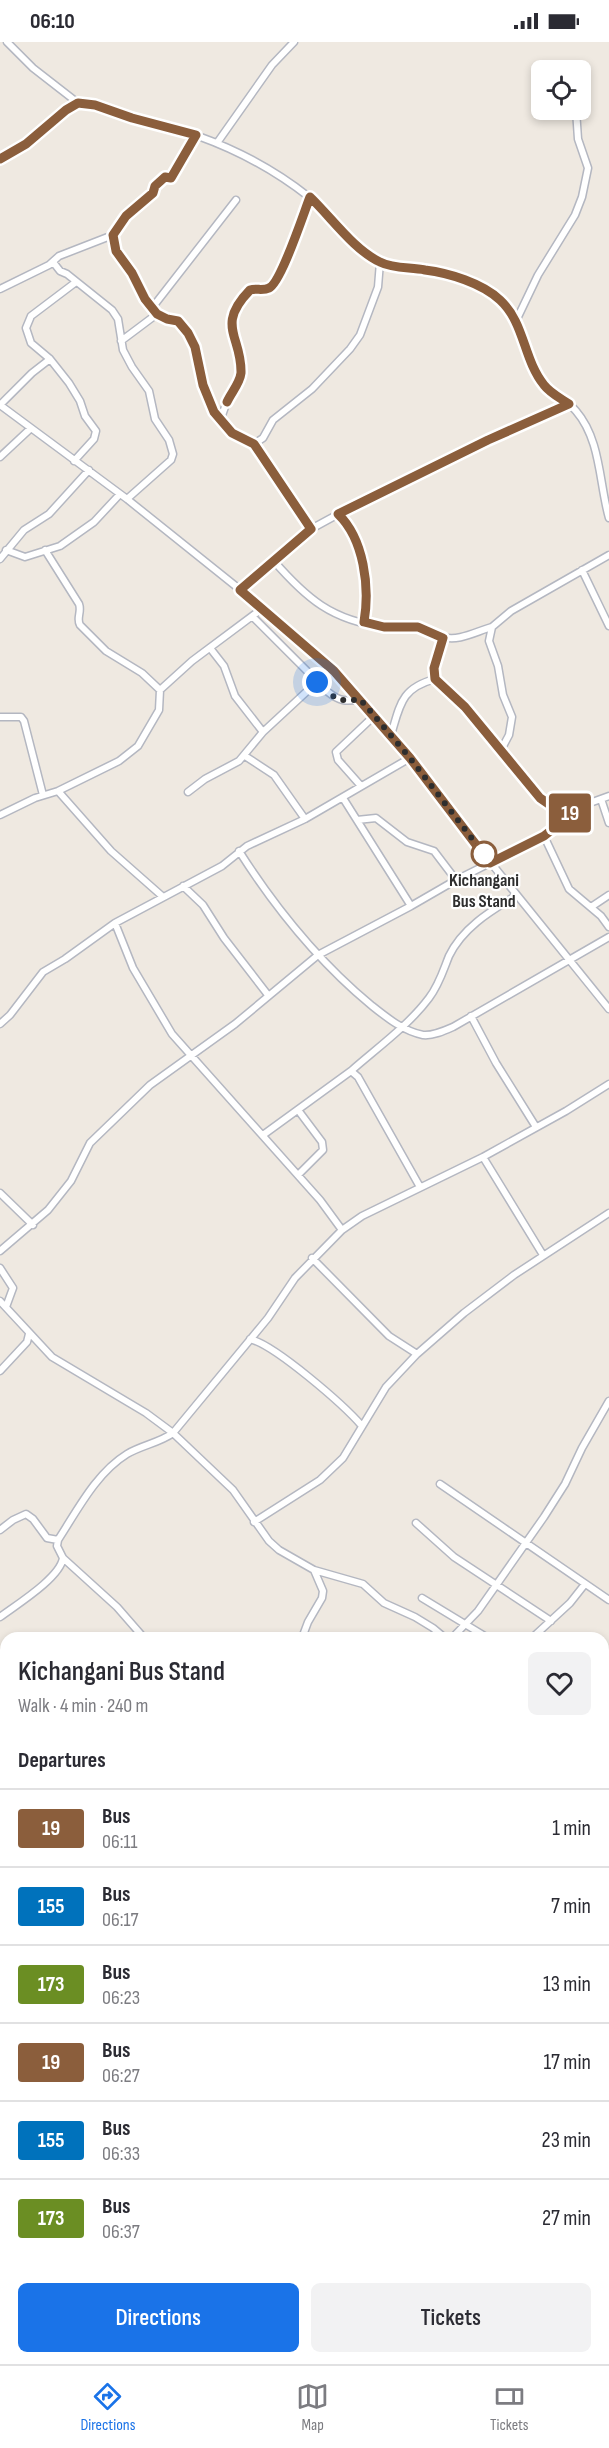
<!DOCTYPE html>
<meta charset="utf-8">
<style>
:root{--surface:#fff;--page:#f2f2f3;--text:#2b2b33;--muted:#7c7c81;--line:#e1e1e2;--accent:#1a73e8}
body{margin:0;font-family:"Sofia Sans Condensed",sans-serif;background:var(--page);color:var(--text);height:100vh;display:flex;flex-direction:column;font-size:22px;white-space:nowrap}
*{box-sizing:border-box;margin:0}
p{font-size:20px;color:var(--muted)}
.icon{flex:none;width:33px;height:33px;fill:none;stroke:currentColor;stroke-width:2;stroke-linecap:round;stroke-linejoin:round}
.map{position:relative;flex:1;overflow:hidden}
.details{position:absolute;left:0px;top:1590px;width:609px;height:732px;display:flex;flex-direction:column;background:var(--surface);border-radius:18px 18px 0 0;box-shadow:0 3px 9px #0003}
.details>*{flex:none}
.badge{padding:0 12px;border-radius:4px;font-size:21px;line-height:39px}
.tools{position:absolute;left:531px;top:18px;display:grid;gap:12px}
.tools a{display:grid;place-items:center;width:60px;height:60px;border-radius:9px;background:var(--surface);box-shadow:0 3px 9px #0003;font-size:30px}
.you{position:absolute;width:30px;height:30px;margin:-15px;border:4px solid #fff;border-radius:50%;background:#1a73e8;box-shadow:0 0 0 9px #1a73e833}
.map>.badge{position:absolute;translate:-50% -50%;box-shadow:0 0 0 3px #fff}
h2{padding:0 18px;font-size:22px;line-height:54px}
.round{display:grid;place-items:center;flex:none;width:63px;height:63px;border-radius:9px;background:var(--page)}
.head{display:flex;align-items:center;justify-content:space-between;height:102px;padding:0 18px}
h1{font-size:28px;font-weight:600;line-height:45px}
.cta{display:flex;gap:12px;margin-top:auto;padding:12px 18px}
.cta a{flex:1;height:69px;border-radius:9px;background:var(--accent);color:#fff;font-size:24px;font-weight:600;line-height:69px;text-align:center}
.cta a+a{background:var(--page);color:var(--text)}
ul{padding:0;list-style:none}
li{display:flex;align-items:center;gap:18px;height:78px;padding:0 18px;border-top:2px solid var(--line)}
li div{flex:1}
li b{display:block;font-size:22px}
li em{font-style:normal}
li .badge{min-width:66px;font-weight:700;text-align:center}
.status{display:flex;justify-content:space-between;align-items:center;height:42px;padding:0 30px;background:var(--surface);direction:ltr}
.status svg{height:16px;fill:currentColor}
.dock{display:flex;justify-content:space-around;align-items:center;height:84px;border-top:2px solid var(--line);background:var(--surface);font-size:16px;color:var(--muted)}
.dock a{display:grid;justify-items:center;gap:3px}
.dock .on{color:var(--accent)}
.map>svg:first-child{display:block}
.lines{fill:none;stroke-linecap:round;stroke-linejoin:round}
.minor-casing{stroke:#b4b7c1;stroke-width:9}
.minor{stroke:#fff;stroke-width:6}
.line-casing{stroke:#fff;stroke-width:14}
.line{stroke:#8b5e3c;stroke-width:9}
.walk{stroke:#2e2e2e;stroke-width:6;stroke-dasharray:0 10.8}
.stop-dot{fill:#fff;stroke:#8b5e3c;stroke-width:3}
.labels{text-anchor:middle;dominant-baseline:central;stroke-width:4.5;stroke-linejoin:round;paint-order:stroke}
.stop-label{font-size:18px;font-weight:bold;fill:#2e2e2e;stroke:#fff}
</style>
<div class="status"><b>06:10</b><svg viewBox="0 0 49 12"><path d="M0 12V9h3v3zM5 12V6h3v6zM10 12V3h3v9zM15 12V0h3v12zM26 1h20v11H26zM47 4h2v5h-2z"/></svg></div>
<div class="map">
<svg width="609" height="2322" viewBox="0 0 609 2322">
<rect width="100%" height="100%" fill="#efe9e1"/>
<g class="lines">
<defs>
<path id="minor" d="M7,0L33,26L78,61
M217,101L272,23L294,0
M0,117L26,102L72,63C90,56 114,71 132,76C154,82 177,86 198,94C237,108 276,129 309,155C334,174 350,205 379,220C393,227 408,225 423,227C449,230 483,241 502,260C522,280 522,309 536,333C546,350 564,355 576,369C601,398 599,441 609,476
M113,193L119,215L132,232L145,257L161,275L178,279L191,296L203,343L214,370L232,391L254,402L263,396L273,378L312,347L350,307L360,293L378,245L380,220
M53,220L60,229L67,232L112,268L118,277L123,308L132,325L149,349L155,377L169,398L173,412L171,418L127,457
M0,247L49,223L59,214L113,193L126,174L153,151L155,144L165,135L171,136L196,93
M152,266L236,158
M516,279L538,233L575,173L582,155L588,126L578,97L576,68
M121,299L157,272
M0,363L127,457L263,566L334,629L410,716L491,821L609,967
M0,363L32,331L50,317
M220,379C224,368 227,357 233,348C235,344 239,340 240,336C250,302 210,289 250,248C256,246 263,249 269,246C281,241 304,170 310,155
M0,415L30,387
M74,419L94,397L96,389L85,374L80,359L69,341L50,317L31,301L26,286L31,274L76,240
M338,472C364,497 370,545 364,580
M311,487L366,457L488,398L569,362
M6,508L25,515L60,504L94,480L120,452
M0,517L24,488L49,472L89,428
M273,518C306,556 332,579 385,585C394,586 403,583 412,584C423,586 432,592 443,595C458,600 477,589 492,585
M582,528L609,584
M240,548L311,487L254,402
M253,575L328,650C339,659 346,660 360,657
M443,596L434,626L435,637L465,665L537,753L545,761L572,772
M210,606L224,624L235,654L263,690
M160,648L192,619L263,566
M0,675H21L24,679L43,753
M391,693C400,663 401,646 435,637
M501,708L509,693L512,675L503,653L498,624L489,599L492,585L511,569L609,513
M245,714L274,733L305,777
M361,744L338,718L336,710L374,674
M58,749L111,809L162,854
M188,750L205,737L239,719L263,690L317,640
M343,756L411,864
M601,757L609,781
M0,773L35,756L58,749L119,719L138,704L159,668L160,648L142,631L106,609L80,583C76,576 82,570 79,562L45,508
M357,778L376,776L407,800L434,809L456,838
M544,794L569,847L601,874L609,885
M239,809C276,867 318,919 371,963C386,975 403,989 423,993C433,994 444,989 453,985L609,895
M183,844L203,863L224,896L268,953
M591,865L609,853
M115,881L133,926L172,992L320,1158L342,1188
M471,974L496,1021L536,1085
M0,982L10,973L43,930L65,917L115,881L222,824L247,804L305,777L410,716
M351,1029C377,1006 408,984 429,956C439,943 443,929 449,914C463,885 491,869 517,853
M263,1093L351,1029L358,1035L420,1145
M483,1115L543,1213
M298,1133L323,1108L322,1100L298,1068
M0,1151L33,1183
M0,1209L48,1168L71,1139L90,1101L150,1043L235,982L318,913L411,864L456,838L544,794L587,762L609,754
M312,1216L389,1294L417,1312
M0,1226L13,1246L6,1265
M0,1259L52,1315L146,1371L173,1391L233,1448L269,1499L279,1508L314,1528L323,1549L322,1556L308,1580L302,1596
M250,1297C275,1303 344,1363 362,1384
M0,1329L27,1300L29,1292
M440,1442L609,1558
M254,1480L320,1438L343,1416L386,1345L417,1312L464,1271L514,1233L609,1171
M416,1481L454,1515L551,1579
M0,1488L13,1478L26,1472L33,1477L47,1496L58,1498
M314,1528L363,1542L384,1561L415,1575L433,1586L445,1596
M422,1556L488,1596
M0,1575C16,1563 60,1536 63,1516
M144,1596L117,1565L63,1516L57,1504L58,1498C77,1469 96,1431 127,1412C142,1403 159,1401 173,1391L268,1276L295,1236L342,1188L362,1174L483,1115L566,1069L609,1042
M452,1596L478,1569L544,1475L565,1442L582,1406L609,1359
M532,1596L570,1561L585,1542
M0,1673L4,1677
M603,1812L609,1816
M0,2016L6,2006
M603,2276L609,2274
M532,2316L538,2322
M156,2322L159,2316"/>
</defs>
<use href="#minor" class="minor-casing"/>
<use href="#minor" class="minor"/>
</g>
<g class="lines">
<defs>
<path id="line" d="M0,117L26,102L66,68L78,61L95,63L132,76L196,93L171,136L165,135L155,144L153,151L126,174L113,193L116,209L132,231L145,257L157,272L167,277L178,279L188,291L195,305L203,343L214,370L232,391L254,402L311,487L240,548L334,629L410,716L490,821L544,794L572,772L553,765L540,756L465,665L435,637L434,626L443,596L418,585H384L364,580C370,545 364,497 338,472L488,398L569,362C560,356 550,351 544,343C523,317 525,281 500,258C482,241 449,231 425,228C410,225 394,227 380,220C354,208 331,175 310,155C304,170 281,241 269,246C263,249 256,246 250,248C215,284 242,294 241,331C240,341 231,351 227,360"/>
</defs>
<use href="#line" class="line-casing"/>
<use href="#line" class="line"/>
<path class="walk" d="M317,640C332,654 338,662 360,657L410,716L484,812"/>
</g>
<circle class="stop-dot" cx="484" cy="812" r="12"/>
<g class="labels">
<g class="stop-label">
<text x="484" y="838">Kichangani<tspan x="484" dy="21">Bus Stand</tspan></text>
</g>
</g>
</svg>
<div class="tools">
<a><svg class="icon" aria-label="locate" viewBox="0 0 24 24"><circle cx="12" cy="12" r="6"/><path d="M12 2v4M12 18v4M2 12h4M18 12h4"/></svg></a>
</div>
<div class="you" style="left:317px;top:640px"></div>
<b class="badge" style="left:570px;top:771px;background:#8b5e3c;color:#fff">19</b>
<section class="details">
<div class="head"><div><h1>Kichangani Bus Stand</h1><p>Walk · 4 min · 240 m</p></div><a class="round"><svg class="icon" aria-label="heart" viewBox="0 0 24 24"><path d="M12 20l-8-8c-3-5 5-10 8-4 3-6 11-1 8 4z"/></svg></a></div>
<h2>Departures</h2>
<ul>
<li><span class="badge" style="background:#8b5e3c;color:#fff">19</span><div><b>Bus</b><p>06:11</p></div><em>1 min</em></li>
<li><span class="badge" style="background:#0072bc;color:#fff">155</span><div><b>Bus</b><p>06:17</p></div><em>7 min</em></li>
<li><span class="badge" style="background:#6b8e23;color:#fff">173</span><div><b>Bus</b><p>06:23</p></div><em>13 min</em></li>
<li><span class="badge" style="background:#8b5e3c;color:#fff">19</span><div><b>Bus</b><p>06:27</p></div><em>17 min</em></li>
<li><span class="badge" style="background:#0072bc;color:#fff">155</span><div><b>Bus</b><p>06:33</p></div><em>23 min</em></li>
<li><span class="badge" style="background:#6b8e23;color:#fff">173</span><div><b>Bus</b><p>06:37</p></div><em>27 min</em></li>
</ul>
<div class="cta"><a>Directions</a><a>Tickets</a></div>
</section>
</div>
<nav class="dock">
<a class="on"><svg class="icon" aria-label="directions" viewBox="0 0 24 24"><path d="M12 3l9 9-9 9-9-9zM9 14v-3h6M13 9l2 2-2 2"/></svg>Directions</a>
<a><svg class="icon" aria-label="map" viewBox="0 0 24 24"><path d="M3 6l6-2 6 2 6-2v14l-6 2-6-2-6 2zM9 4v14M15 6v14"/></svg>Map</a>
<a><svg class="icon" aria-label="tickets" viewBox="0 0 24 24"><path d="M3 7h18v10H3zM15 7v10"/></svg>Tickets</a>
</nav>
